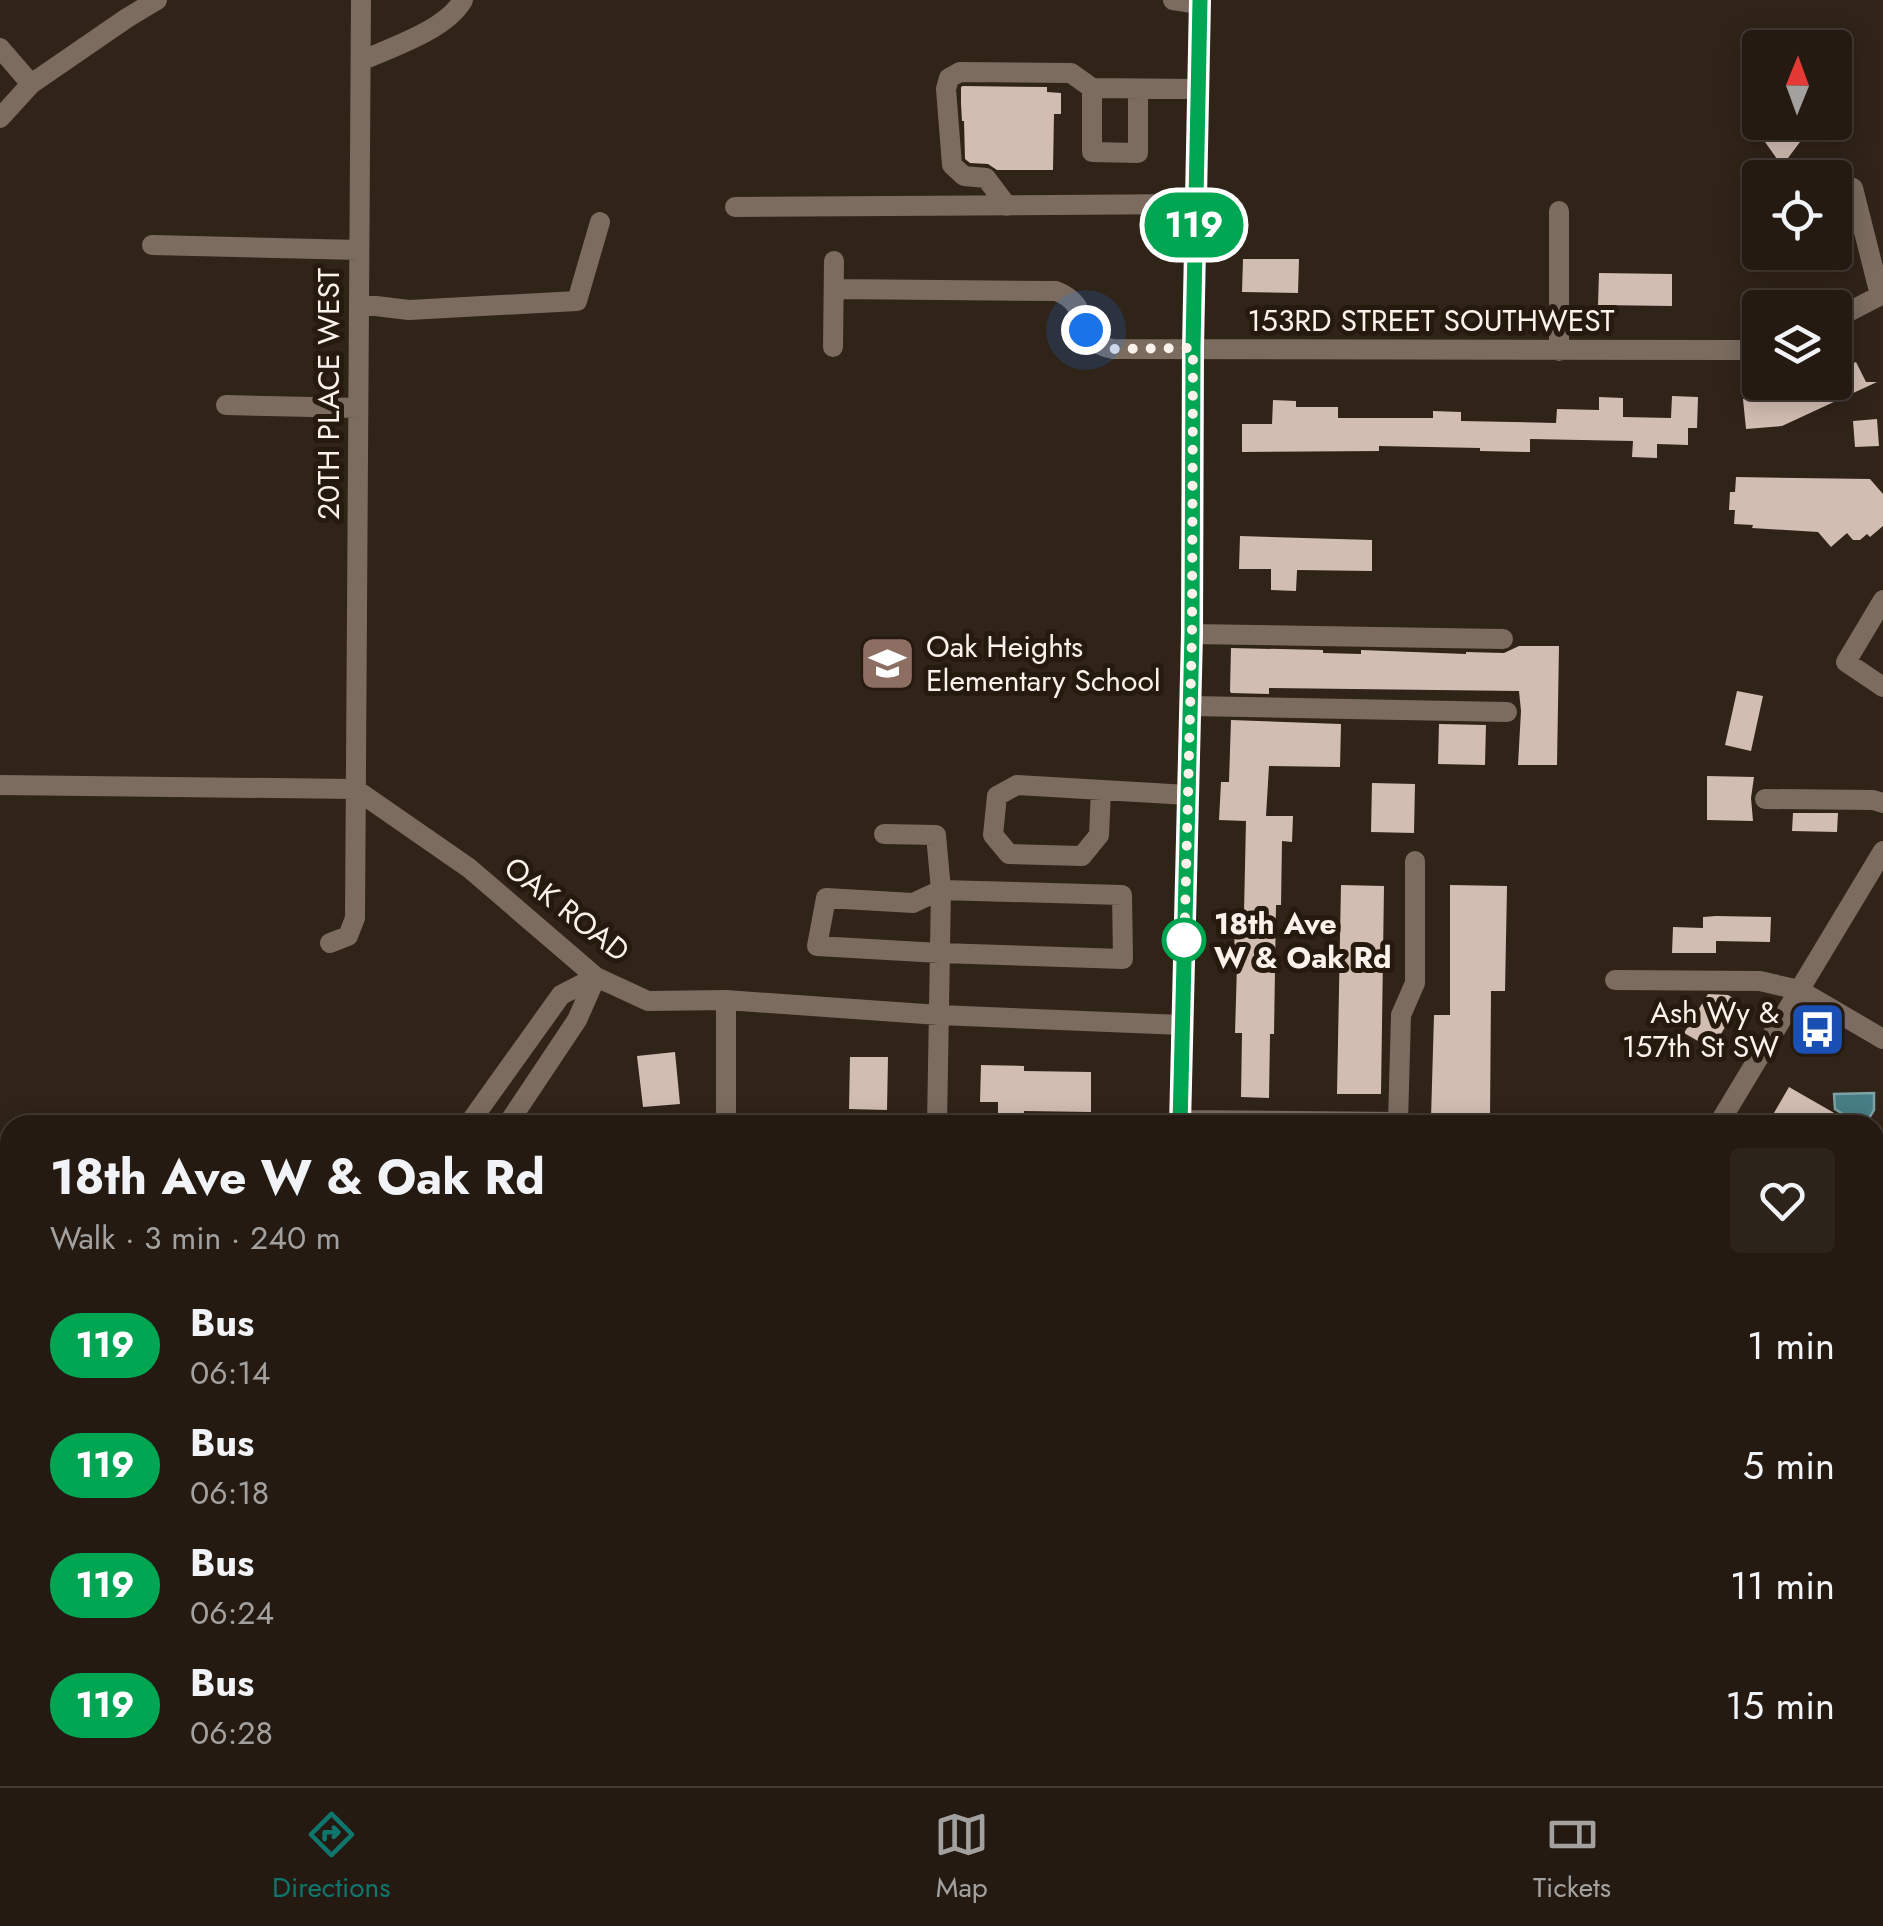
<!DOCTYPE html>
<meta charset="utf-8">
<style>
:root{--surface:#241a12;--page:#2c231b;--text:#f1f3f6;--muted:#a3a19f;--line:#413832;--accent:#0f766e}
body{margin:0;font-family:Jost,sans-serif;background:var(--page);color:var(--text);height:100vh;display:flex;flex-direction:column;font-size:38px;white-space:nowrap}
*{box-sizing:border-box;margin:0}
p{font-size:32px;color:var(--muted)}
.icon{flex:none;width:55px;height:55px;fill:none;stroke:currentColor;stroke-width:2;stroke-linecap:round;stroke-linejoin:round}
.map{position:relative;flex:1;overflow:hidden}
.panel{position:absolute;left:0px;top:1115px;width:1885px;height:672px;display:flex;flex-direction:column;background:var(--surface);border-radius:30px 30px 0 0;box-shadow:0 5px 25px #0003,0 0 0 2px var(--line)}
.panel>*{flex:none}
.badge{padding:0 20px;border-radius:32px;font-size:35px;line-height:65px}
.needle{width:65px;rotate:1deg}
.fabs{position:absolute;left:1742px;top:30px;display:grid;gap:20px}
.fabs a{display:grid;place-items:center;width:110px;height:110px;border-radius:10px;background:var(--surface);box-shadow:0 5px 25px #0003,0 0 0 2px var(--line);font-size:50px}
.you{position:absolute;width:50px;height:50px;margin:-25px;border:8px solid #fff;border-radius:50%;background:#1a73e8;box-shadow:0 0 0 15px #1a73e833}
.map>.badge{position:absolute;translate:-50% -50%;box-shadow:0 0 0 5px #fff}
.round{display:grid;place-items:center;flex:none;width:105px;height:105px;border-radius:10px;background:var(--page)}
.head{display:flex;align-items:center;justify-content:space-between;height:170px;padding:0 50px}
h1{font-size:48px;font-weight:700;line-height:75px}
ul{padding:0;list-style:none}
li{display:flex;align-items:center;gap:30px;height:120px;padding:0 50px}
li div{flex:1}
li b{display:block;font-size:38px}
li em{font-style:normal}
li .badge{min-width:110px;font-weight:700;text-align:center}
.tabs{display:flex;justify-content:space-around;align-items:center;height:140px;border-top:2px solid var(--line);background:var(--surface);font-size:28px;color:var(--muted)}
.tabs a{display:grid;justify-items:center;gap:5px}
.tabs .active{color:var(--accent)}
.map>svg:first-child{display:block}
.green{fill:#3e4b2a}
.water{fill:#477e85;stroke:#7da1a4;stroke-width:2.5}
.building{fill:#d2bdb2}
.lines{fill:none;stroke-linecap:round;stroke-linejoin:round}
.minor{stroke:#7b6c5f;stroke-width:20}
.line-casing{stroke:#fff;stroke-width:22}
.line{stroke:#00a651;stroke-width:15}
.walk{stroke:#fbf2eb;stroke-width:10;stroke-dasharray:0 18}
.stop-dot{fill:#fff;stroke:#00a651;stroke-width:5}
.labels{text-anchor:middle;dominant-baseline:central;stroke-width:10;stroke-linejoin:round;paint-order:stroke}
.street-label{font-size:30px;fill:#fbf2eb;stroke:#261a0f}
.poi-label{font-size:30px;fill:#fbf2eb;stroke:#261a0f;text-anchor:start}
.stop-label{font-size:30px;font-weight:bold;fill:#fbf2eb;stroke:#261a0f;text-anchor:start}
</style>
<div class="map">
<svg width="1883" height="1786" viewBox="0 0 1883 1786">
<rect width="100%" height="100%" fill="#302318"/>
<path class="green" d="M0,1296L4,1327H10V1577L0,1593Z
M0,1598L10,1600V1778H116L115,1786H0Z"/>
<path class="water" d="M1874,1093V1110L1865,1125H1841L1846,1116L1835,1109L1834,1094Z"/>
<path class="building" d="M963,86L1047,87V92L1061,93V114H1054L1053,170H997L988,164L970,163L965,159L964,121H962L961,104V87Z
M1751,122H1815L1782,166Z
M1243,259H1299L1298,293L1242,292Z
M1599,273L1672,274V306L1598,305Z
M1856,362L1866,382H1877L1782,426L1746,429L1743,399L1813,393L1808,382H1835V372Z
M1672,396L1698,397L1697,428H1688V445L1657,444V458L1632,457L1633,441L1530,439V452L1480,451V448L1379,446V451L1242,452V424H1272L1273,400L1296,401V407H1338V418H1433V411L1461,412V421L1556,423L1557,409L1599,410V397L1623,398V417L1671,418Z
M1877,419L1879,446L1855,447L1853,421Z
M1736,477L1870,479L1883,494V526L1870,537L1867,534L1860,540H1853L1847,533L1831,547L1818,532L1752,528L1753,525L1734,524L1735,510H1729L1730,492H1735Z
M1240,536L1372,540V571L1297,570L1296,591L1271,590V569H1239Z
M1519,646H1559L1557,765H1518L1521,711L1519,691L1269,688V694L1231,693L1230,691L1231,648L1323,650V653L1361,654V650L1466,654V652L1504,653Z
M1737,691L1763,696L1751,751L1725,745Z
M1231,720L1341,724L1340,767L1269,766L1266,816H1293L1292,842L1282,841L1281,905H1276L1274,1034H1270L1269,1098L1241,1097L1242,1033H1235L1237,965H1234L1235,912H1244L1246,821L1219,820L1221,782H1229Z
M1439,724L1486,725L1485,765L1438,764Z
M1707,776L1754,777L1751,798L1753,821L1707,820Z
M1372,783L1415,784L1414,833L1371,832Z
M1793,813H1838L1837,832L1792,831Z
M1341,885L1384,886L1381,1094H1337Z
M1450,885L1507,886L1505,991H1491L1490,1120L1431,1118L1434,1015H1450Z
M1716,916L1771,917L1770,942L1716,941V953H1672L1673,927L1703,928V917Z
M1708,994L1728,995L1740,1002L1712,1049L1684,1033Z
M675,1052L680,1104L643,1107L637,1056Z
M850,1057H888L887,1110L849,1109Z
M981,1065L1024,1066V1071L1091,1072V1112L1024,1111L1023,1125H998V1102H980Z
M1789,1087L1836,1114L1829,1125H1767Z"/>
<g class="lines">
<path class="minor" d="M1173,0L1199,4
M0,48L31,84
M361,61C392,47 446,30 463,0
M1138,89V153L1092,152V88L1198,89
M0,118L31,84L127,18L157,0
M1853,188L1880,295
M1007,206L986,178L964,176L952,165L946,89L949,78L960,72L1071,73L1092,88
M735,207L1195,204
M1559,211V351
M152,245L359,250
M834,289L1056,291C1096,306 1071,341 1113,349L1743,350L1760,346
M359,304L409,310L577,301L600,222
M1835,319L1883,294
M833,347L834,261
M226,405L358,408
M1883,600L1846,662L1883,687
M1192,634L1503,639
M1191,706L1507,712
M0,785L355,789L469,868L596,977L648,1001L726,1000L939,1015L1182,1025
M1101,790L1099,835L1082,856L1009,854L993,835L997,796L1017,785L1188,795
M1765,799L1873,800L1883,803
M884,834L936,835L941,890L937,1125
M941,890L1122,895L1123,959L940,953L817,946L826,898L913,903Z
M330,943L348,936L355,918L361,0
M1615,980L1760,981L1799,990L1883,1039
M726,1000V1125
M1180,1120L1398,1122L1401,1015L1415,983V861
M468,1125L561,995L596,977
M507,1125L577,1020L596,977
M1180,1125L1192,634L1193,349L1200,0
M1718,1125L1883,851
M1875,1352L1883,1356
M1875,1653L1883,1643
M160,1778V1786
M1236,1778L1239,1786
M1317,1786L1320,1778
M1700,1786L1705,1778
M1770,1786L1775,1778"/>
</g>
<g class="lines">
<defs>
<path id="line" d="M1180,1125L1192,634L1193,348L1200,0"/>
</defs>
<use href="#line" class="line-casing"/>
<use href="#line" class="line"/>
<path class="walk" d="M1086,330C1093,342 1099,346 1113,349L1193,348L1192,634L1184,955V940"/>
</g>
<defs>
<symbol id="school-square" viewBox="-11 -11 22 22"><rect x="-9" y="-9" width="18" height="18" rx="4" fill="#8d6e63" stroke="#261a0f"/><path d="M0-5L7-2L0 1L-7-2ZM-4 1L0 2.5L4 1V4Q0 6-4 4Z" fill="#fff"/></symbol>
<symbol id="bus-square" viewBox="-11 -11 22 22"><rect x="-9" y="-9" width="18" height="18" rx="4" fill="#1a4fb4" stroke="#261a0f"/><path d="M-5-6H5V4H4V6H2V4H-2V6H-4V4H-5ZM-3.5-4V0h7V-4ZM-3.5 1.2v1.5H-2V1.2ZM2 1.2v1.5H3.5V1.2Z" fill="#fff"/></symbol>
</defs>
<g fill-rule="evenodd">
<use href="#school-square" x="856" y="632" width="63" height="63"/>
<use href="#bus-square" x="1786" y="998" width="63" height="63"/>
</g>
<circle class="stop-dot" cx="1184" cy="940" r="20"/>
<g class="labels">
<g class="street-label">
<text x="1431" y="320">153RD STREET SOUTHWEST</text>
<text transform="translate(328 394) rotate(-90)">20TH PLACE WEST</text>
<text transform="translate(567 909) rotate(38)">OAK ROAD</text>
</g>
<g class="poi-label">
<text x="926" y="646">Oak Heights<tspan x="926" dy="34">Elementary School</tspan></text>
<text x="1779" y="1012" text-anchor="end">Ash Wy &amp;<tspan x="1779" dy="34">157th St SW</tspan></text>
</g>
<g class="stop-label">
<text x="1214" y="923">18th Ave<tspan x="1214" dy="34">W &amp; Oak Rd</tspan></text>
</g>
</g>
</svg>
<div class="fabs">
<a><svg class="needle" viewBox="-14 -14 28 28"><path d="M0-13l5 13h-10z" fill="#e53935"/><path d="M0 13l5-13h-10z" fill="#a3a19f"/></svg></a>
<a><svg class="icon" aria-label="locate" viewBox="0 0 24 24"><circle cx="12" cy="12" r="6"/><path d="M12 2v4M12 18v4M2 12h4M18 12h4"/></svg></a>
<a><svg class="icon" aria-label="layers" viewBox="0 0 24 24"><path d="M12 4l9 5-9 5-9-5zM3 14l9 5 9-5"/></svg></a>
</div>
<div class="you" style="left:1086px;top:330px"></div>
<b class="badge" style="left:1194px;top:225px;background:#00a651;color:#fff">119</b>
<section class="panel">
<div class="head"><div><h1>18th Ave W &amp; Oak Rd</h1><p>Walk · 3 min · 240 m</p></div><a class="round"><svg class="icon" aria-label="heart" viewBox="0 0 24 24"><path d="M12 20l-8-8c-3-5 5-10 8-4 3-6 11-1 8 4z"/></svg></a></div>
<ul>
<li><span class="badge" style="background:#00a651;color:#fff">119</span><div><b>Bus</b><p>06:14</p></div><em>1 min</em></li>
<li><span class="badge" style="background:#00a651;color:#fff">119</span><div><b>Bus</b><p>06:18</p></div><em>5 min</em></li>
<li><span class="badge" style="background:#00a651;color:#fff">119</span><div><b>Bus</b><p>06:24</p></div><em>11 min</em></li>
<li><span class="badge" style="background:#00a651;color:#fff">119</span><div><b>Bus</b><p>06:28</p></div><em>15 min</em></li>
</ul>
</section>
</div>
<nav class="tabs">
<a class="active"><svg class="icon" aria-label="directions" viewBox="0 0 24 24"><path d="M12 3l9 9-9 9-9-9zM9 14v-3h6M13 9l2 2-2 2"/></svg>Directions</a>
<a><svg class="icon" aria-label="map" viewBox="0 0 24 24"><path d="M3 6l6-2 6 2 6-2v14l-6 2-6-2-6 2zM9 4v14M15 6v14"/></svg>Map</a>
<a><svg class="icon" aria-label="tickets" viewBox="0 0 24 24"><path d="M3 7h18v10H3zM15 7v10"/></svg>Tickets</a>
</nav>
